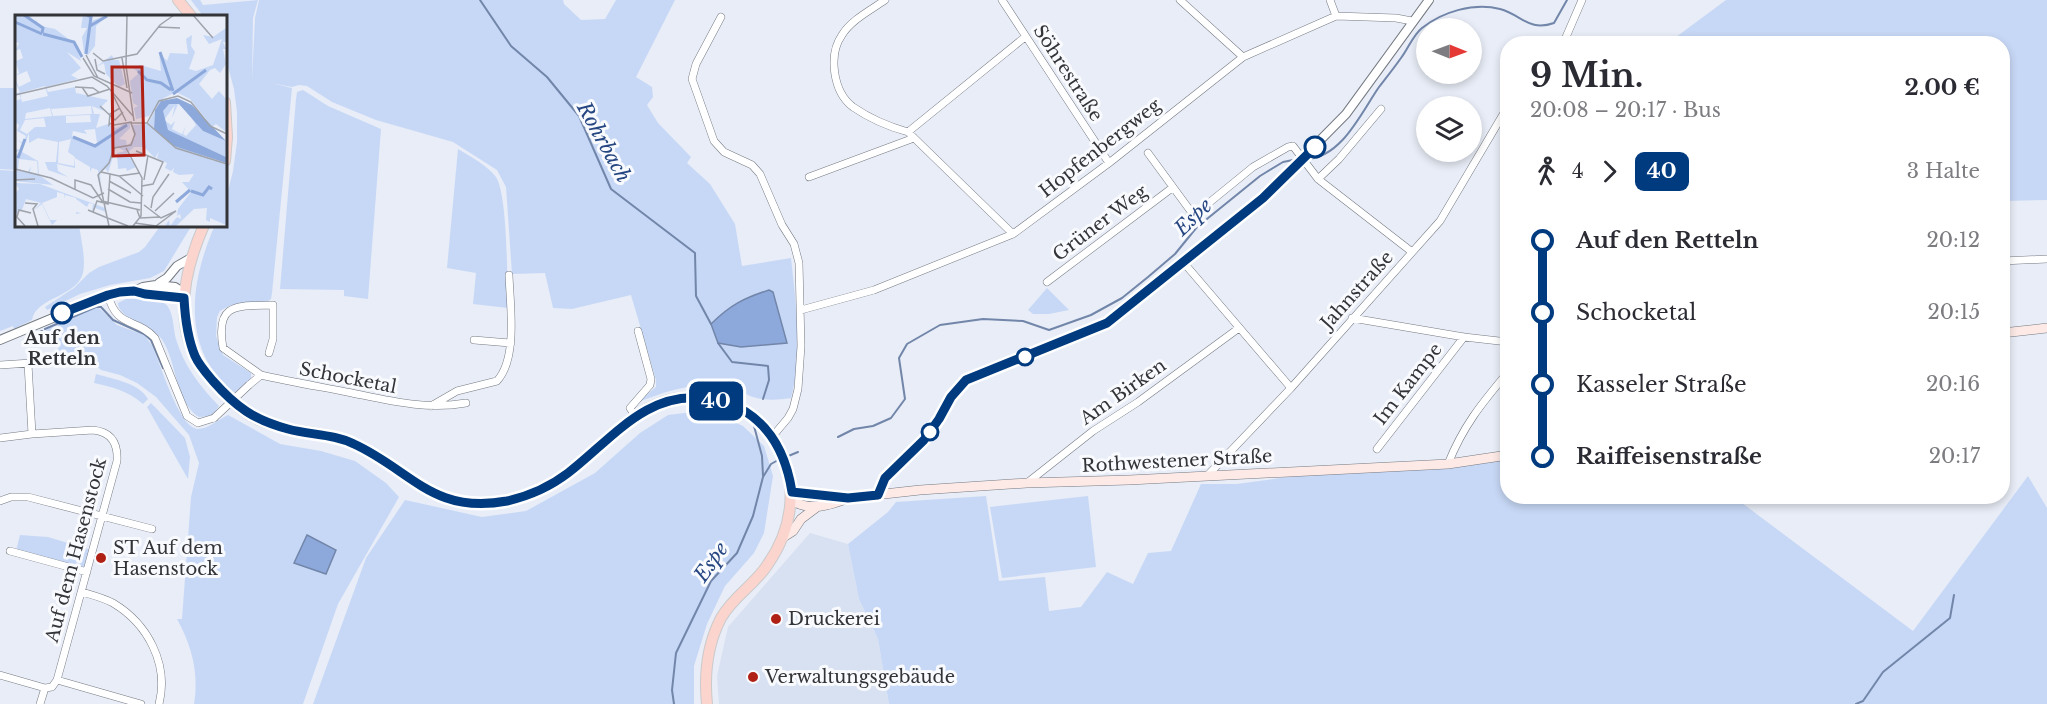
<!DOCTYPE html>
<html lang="de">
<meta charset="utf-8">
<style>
:root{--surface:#fff;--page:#f7f7f7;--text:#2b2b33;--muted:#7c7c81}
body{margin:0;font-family:"Libre Baskerville",serif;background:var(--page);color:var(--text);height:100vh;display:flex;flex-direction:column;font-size:22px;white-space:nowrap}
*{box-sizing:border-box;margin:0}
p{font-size:20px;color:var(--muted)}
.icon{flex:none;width:33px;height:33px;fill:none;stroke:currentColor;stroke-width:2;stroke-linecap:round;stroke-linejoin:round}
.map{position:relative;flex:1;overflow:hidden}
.side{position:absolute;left:1500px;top:36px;width:510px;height:468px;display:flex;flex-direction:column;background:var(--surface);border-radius:24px;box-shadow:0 3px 9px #0003}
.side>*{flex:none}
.badge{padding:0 12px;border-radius:9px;font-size:21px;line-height:39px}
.needle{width:39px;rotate:91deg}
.buttons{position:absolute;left:1416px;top:18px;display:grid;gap:12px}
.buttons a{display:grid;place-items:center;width:66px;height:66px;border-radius:50%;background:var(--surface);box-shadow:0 3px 9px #0003;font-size:30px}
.map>.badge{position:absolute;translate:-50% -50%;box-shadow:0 0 0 3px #fff}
.legs{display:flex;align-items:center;gap:9px;height:66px;padding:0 30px;font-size:20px}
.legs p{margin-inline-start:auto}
.overview{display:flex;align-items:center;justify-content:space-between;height:102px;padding:0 30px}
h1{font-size:33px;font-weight:700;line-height:45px}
ul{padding:0 30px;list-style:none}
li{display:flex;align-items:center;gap:21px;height:72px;font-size:22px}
li i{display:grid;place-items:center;width:9px;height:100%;margin:0 8px;background:currentColor}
li i::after{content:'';width:15px;height:15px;margin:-8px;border:4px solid;border-radius:50%;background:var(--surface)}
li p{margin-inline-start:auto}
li:first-child i{background:linear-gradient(#0000 50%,currentColor 0)}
li:last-child i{background:linear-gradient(currentColor 50%,#0000 0)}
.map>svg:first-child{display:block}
.built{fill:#d8e1f1}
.green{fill:#c7d8f6;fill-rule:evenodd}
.water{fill:#8da9db;stroke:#7286aa;stroke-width:1.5}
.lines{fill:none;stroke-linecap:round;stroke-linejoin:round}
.stream{stroke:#7286aa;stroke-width:2}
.minor-casing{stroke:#757a82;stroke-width:8}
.tertiary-casing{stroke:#757a82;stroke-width:10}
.secondary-casing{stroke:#757a82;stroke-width:10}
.primary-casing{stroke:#cacacb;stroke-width:12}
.minor{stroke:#fff;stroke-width:7}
.tertiary{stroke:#fff;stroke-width:8}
.secondary{stroke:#fdeae6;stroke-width:9}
.primary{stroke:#fbd4ce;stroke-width:10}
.minor-bridge-casing{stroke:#757a82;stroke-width:8;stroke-linecap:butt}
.minor-bridge{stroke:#fff;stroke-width:7}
.line-1-casing{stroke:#fff;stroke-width:14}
.line-1{stroke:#003b80;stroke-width:9}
.stop-1-dot{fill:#fff;stroke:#003b80;stroke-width:3}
.poi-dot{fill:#b02115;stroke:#f8fafe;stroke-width:2}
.labels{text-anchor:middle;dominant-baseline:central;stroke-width:6;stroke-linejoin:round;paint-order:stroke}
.street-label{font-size:18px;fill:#323438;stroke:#f8fafe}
.stop-label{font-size:18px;font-weight:bold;fill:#323438;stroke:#f8fafe}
.poi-label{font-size:18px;fill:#323438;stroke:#f8fafe;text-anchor:start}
.water-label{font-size:20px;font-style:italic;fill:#264682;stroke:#f8fafe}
.inset-river{fill:none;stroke:#8da9db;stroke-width:3}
.inset-road{fill:none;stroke:#9fa3ab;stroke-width:1.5}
.view{fill:#b02115;fill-opacity:0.15;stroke:#b02115;stroke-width:3}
.inset-edge{fill:none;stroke:#323438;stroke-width:3}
</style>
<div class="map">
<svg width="2047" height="704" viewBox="0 0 2047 704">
<rect width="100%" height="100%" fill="#e8edf7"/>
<path class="built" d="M810,533L848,544L859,599L878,639L889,704H719L717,676L728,627Z"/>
<path class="green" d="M191,0H200L203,5L258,0L253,18L252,80L255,18L259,0H563L564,4L581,20L605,19L616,0H675L636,77L652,87L653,97L647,105L658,123L691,157L687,163L710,184L735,224L742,266L791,258C796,304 803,354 791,398C778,400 766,401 753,397C747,395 742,391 735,390C698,380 673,389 638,402L656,387V380L631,295L572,309L553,308L545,273L512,274L506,187L497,170L453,142L376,120L332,102L307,86L299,85L292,87L271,83L292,88L272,293L271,299L267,302H247L227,307L220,311L217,317L216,336L223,355L251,373V381L234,393C180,349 190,282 215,225H225V203L233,171L237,142V112L234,89L225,56V16H203Z
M1726,0H2047V200L2003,201L2002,44L1671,43L1672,40Z
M0,88H16V170L0,169Z
M303,90L328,106L381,129L368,299L344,296V290L280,289L296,99L297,92Z
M458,149C471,157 487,165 496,177C508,196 507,282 508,308L473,304L476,273L447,268Z
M0,170L16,171V225H79C81,239 86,259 83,273C77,297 36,297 32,320L14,329L13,326L0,331Z
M161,225H192L164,271L150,278L110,285L80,294L47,310L45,307L74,288L89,273L99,267L139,252L145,247Z
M1047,288L1069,310L1049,314H1033L1028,310Z
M126,299C137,299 154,298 164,303C174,309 173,329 176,339C184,366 199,385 219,406L212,416L199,417C175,402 177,363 163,341C154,324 118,320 118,303Z
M95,308H99L117,325L144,335L151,344C160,360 178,428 198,429C208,429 219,419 228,415L280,444L321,451L355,461L386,483L399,497L338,604L303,704H194C199,673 192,646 177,619H182L191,497L199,463L189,435L156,397L137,383L120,375L101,370L87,359L52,357L51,355L56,353L59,347L46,330ZM307,535L336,549L326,574L294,563Z
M96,374C115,380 138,382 148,399L143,404C128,391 113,387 94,383Z
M151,403L185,438L190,457L188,479L147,407Z
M693,412L721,416L743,426L764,446L773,476L764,533L754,553L725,586L707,624L694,666V704H313L366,558L405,500L482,517L526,511L595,473L640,433L668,415Z
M1507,453L1508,496L1734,497L1913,631L2028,476L2047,508V704H889L878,639L859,599L848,544L888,512L896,502L986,496L999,581L1045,577L1049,611L1081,607L1107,572L1133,584L1148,553L1171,551L1201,484H1237L1316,473L1474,460Z
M1088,496L1096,567L1002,578L990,507Z
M20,535L48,537L91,550L86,569L16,551Z"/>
<path class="water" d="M769,290L773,292L787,343L741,347L718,343L711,324C730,305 744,298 769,290Z
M307,535L336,550L326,574L294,563Z"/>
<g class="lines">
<path class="stream" d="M480,0L511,46L547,77L579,116L611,189L695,253L696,296L711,324
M1307,159C1342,157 1361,113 1379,87C1386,78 1394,68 1401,58C1408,49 1413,35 1422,28C1442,12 1474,2 1500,9C1522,15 1529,32 1554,23L1567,0
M101,307L113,320L144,334L151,340L163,368
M45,329L96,307H101
M36,334L42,331
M718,343L732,362L768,366L769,380L763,399
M754,426L762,456L763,476
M838,437L854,429L873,426L891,418L905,399L899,358L907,344L940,325L983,319L1023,321L1049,330L1091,315L1122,298L1148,277L1175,254L1197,227L1260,176L1283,162L1298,159
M786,457L798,452
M674,704L672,690L676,653L711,581L737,553L753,516L763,477L771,464L780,459
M1856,704L1863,701L1883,672L1950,618L1954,595"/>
<defs>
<path id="minor" d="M885,0C871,10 851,20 842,35C828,55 833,92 853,107C869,118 890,127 908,132L1013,234
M1002,0L1109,163
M1180,0L1243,57
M1330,0L1336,16
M721,17L696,64L692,79L714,141L724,152L752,165L760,174L782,225L794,244L799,263L801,346L798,389L793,409L788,418L772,437
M1563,44L1582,0
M908,132L1025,37
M1148,153L1192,213L1199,211L1253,167L1288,147L1293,146L1318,179L1412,252
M809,177L914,138
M1318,179L1339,159L1381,109
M2002,261L2047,259
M1184,263L1291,388
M1047,282L1172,188
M108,295C117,329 136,317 155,338L187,416L198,423L214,418
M801,310L874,290L1013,234L1109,163L1243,57L1336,16L1396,18L1412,21
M1352,318L1464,337L1508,342
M474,340L511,343
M28,364L32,434
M0,365L62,361
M261,375C291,382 322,387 352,393C391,401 427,410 466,403
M249,385L261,375L223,348C215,302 237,306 273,305V339L269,353
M431,406L457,391L497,381C518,358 510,305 509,275
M636,417L630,408L650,385L651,379L638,331
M0,438L32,434L93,430C112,432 118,444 117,461L57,680L52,687L45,688L40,704
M1377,449L1464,337
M1448,464C1463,426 1482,403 1508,372
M1207,476L1291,388L1440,221L1508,106
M1027,483L1093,431L1138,402L1239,328
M0,501L11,497H28L152,529
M10,551L87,572
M82,592C92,595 104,598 113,603C148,624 169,664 159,704
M0,675L45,688
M57,680L141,704"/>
<path id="tertiary" d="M159,283L167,278L177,266L191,258
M134,291L145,294L184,298
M0,340L108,295L134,291L143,287L156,285L175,287L184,293
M878,495L885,478L924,440L939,419L951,397L966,380L1107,323L1263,198L1346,114L1429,0"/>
<path id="secondary" d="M2002,333L2047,328
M848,498C833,504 813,511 797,503L792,492L848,498L920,490L1027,483L1129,480L1448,464L1508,455
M782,538L793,531L801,519L817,507"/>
<path id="primary" d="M178,0L191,16
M225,102L227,137L225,161
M204,225C186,266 174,317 196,358C202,370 212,379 220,389C232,403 246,415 264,422C293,433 326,431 355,444C402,466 430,508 488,503C508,501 529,496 546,487C589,465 630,404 678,398C689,396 700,398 711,400C735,404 756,416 771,436C800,475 795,525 768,564C755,585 734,595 721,618C707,645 704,674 707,704"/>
</defs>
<use href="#minor" class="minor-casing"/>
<use href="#tertiary" class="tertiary-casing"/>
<use href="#secondary" class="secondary-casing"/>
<use href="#primary" class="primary-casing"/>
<use href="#minor" class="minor"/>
<use href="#tertiary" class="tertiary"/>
<use href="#secondary" class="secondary"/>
<use href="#primary" class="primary"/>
<defs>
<path id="minor-bridge" d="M214,418L249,385"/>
</defs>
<use href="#minor-bridge" class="minor-bridge-casing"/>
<use href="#minor-bridge" class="minor-bridge"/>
</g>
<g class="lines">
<defs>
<path id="line-1" d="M62,313L108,295L120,292L134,291L145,294L184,298C185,317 187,337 195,356C199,365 207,374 213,381C236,407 254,420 288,429C310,435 334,434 354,444C411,470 433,515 507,501C529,496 551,486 568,473C611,440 648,389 707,399C721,402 734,405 746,412C774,430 787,460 792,492L848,498L878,495L885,478L924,440L939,419L951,397L966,380L1107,323L1263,198L1315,147"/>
</defs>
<use href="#line-1" class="line-1-casing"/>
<use href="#line-1" class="line-1"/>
</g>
<g class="stop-1-dot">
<circle cx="1315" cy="147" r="10"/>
<circle cx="62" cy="313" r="10"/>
<circle cx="1025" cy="357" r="8"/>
<circle cx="930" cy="432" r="8"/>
</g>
<g class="poi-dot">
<circle cx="101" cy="558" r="6"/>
<circle cx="776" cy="619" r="6"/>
<circle cx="753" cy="677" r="6"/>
</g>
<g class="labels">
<g class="street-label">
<text transform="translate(1068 73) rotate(57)">Söhrestraße</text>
<text transform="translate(1100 148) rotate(-38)">Hopfenbergweg</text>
<text transform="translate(1100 223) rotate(-37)">Grüner Weg</text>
<text transform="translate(1357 290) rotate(-48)">Jahnstraße</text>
<text transform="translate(348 378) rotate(11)">Schocketal</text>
<text transform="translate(1408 384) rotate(-52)">Im Kampe</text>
<text transform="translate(1123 392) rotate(-35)">Am Birken</text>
<text transform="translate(1177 461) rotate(-3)">Rothwestener Straße</text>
<text transform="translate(76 550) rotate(-75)">Auf dem Hasenstock</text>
</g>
<g class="stop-label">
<text x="62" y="338">Auf den<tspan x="62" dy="21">Retteln</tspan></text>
</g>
<g class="poi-label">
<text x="113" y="548">ST Auf dem<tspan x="113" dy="21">Hasenstock</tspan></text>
<text x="788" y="619">Druckerei</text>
<text x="765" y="677">Verwaltungsgebäude</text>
</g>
<g class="water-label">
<text transform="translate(604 142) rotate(61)">Rohrbach</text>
<text transform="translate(1193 217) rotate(-44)">Espe</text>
<text transform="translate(711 562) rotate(-55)">Espe</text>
</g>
</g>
<g transform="translate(15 15)">
<rect width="212" height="212" fill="#e8edf7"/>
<path d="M0,0H15L19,9L22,5L21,10L40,14L63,31L67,44L60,29L66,46L52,37L66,53L56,60L63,64L31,72L33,77L60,72L61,78L93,85L86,92L89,96L77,91L79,99H85L81,113L93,109L101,113L115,106V113L104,124L111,125L112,131L120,123L116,110L133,109L140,95L139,113L196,145L211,148V210L195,203V207L191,205L192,193L179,194L161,211H150L154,205L155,211L162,202L166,204L165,199L162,201L163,194L176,177L167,167H174L179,159L164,160L158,157L159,153L156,156L150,153L152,148L142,143L144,136L140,143L129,132H119L112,138L121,152L112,156L111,153L103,154L102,138L110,136L101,132L93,158L91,154L85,156L86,180L83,155L77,153L75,157V152L60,143V153L42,149L43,156L53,162L33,155L30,147H41L43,127L23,123L14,128V118L7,137L23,146L24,160L38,170L0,166V142L5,135L0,138V134L6,135L8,129L0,124L8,128L11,121L2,116L0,122L4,110L0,107V86L6,84L4,79H0L5,77L1,69L0,64L4,72L16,66L12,56L0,61L4,58L0,43L1,46L8,43L5,34L0,36L4,28L0,27ZM30,71L33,81L7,87L5,78ZM76,91L77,99L38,101L36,94ZM35,93L37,101L10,104L11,98ZM75,100L76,107L51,108V101ZM29,103L31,112H20L12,119L5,115L10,105ZM80,114L82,128L78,130L57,121L58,116L72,119L69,115ZM56,124L53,137L60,142L59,151L43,148L44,127ZM4,144L22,146L23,159L15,157L16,151L13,157L3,154ZM68,0H78L76,6L93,0L81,11L80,31L73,40L69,38L67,22L72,13H66ZM211,13V27H208L211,34H208L211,49L205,58L200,53L195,55L184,69L197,84L204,76L211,84V117L201,109L197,112L175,84L161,77L149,83L134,101L121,104L119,93L123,91L118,88L115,66L124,58L118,53L125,50L146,56L144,37L152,46L155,38L173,39L171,24L177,20L176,31L180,37L174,54L181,56L198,50L207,24L194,29L188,20L198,22ZM97,40L99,45H104L110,69L104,72L91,59L89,48L81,52ZM152,87L169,91L188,116L211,126V142L146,115L147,93ZM163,89L171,94L181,110L171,121L168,119L171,111L167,119L157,114L160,106L156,110L149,105L160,90L157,103ZM0,168L25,169L90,193L91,197L80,193L77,197L78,189L74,188L72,192L61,184V197L66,198L61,199V211V183L50,180V184L49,179L42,177V182L27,188L35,205H42L37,210L33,202L24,211L33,202L27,189L18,196L26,188L11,184L7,195L0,199V178L4,174Z" fill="#c7d8f6" fill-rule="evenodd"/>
<path d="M162,83L177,90L211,126L188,116L164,89H154L148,96L153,115L211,142V148L159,131L139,114L140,95L146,86Z" fill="#8da9db"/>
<path class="inset-river" d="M9,0L28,13L27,18M0,7L27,19M75,11L92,1M28,19L59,27L67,42M145,37L158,76M71,39L76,2L72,0M123,56L132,65L146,68L156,75M158,79L191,55M58,122L80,131L112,110M3,143L10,124M176,176L188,180L194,172L197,174M161,187L175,175"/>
<path class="inset-road" d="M112,0L111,51L119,106M178,0L198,23M143,12L165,13M78,38L88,46L122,39L145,10L159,0M71,40L83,63M68,43L79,61L117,78M107,43L112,73M80,44L82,55L90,59M60,72L78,73L85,78M67,72L73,81L95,74M0,80L77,62L92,71L118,101M98,80L111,106M85,91L100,105L108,97M96,108L94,110L95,99L105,93M132,108L144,86L163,81L176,87L195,111L212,119M132,108L161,133L212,149M99,110L117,107M111,133L127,163L126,201L118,211M121,136L148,147L138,169L127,171M0,154L36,163L78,183L89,178M86,157L104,161L128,181M104,161L125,158M0,165L20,164M129,165L133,140M94,166L116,178M60,174V165L76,170L87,186L125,195M93,174L115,187L126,188M10,188L22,189L18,194L23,211M129,190L146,203L161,196L141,211M136,193L138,182L154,159M73,195L90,202M122,195L125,203L145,202M140,196L159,178M78,197L82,186L93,189L95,159M90,202L113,211M120,208L141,211M10,211L2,202L4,195L16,198M94,211L83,160L94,148L99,133L116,130L120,119L116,108H132"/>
<path class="view" d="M97,52H127L129,140L98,141Z"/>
<rect width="212" height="212" class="inset-edge"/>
</g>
</svg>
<div class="buttons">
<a><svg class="needle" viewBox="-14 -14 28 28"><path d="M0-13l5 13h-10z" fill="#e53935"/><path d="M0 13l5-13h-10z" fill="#7c7c81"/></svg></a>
<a><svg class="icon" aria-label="layers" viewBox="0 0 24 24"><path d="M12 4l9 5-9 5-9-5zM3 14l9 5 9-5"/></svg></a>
</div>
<b class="badge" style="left:716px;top:401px;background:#003b80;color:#fff">40</b>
<section class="side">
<div class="overview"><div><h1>9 Min.</h1><p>20:08 – 20:17 · Bus</p></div><b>2.00 €</b></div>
<div class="legs"><svg class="icon" aria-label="walk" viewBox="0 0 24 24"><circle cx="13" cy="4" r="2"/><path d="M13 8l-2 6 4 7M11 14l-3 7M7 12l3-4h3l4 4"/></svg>4<svg class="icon" aria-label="forward" viewBox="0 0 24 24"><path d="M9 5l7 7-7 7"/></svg><b class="badge" style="background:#003b80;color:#fff">40</b><p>3 Halte</p></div>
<ul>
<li><i style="color:#003b80"></i><b>Auf den Retteln</b><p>20:12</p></li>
<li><i style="color:#003b80"></i><span>Schocketal</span><p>20:15</p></li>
<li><i style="color:#003b80"></i><span>Kasseler Straße</span><p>20:16</p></li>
<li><i style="color:#003b80"></i><b>Raiffeisenstraße</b><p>20:17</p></li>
</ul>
</section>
</div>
